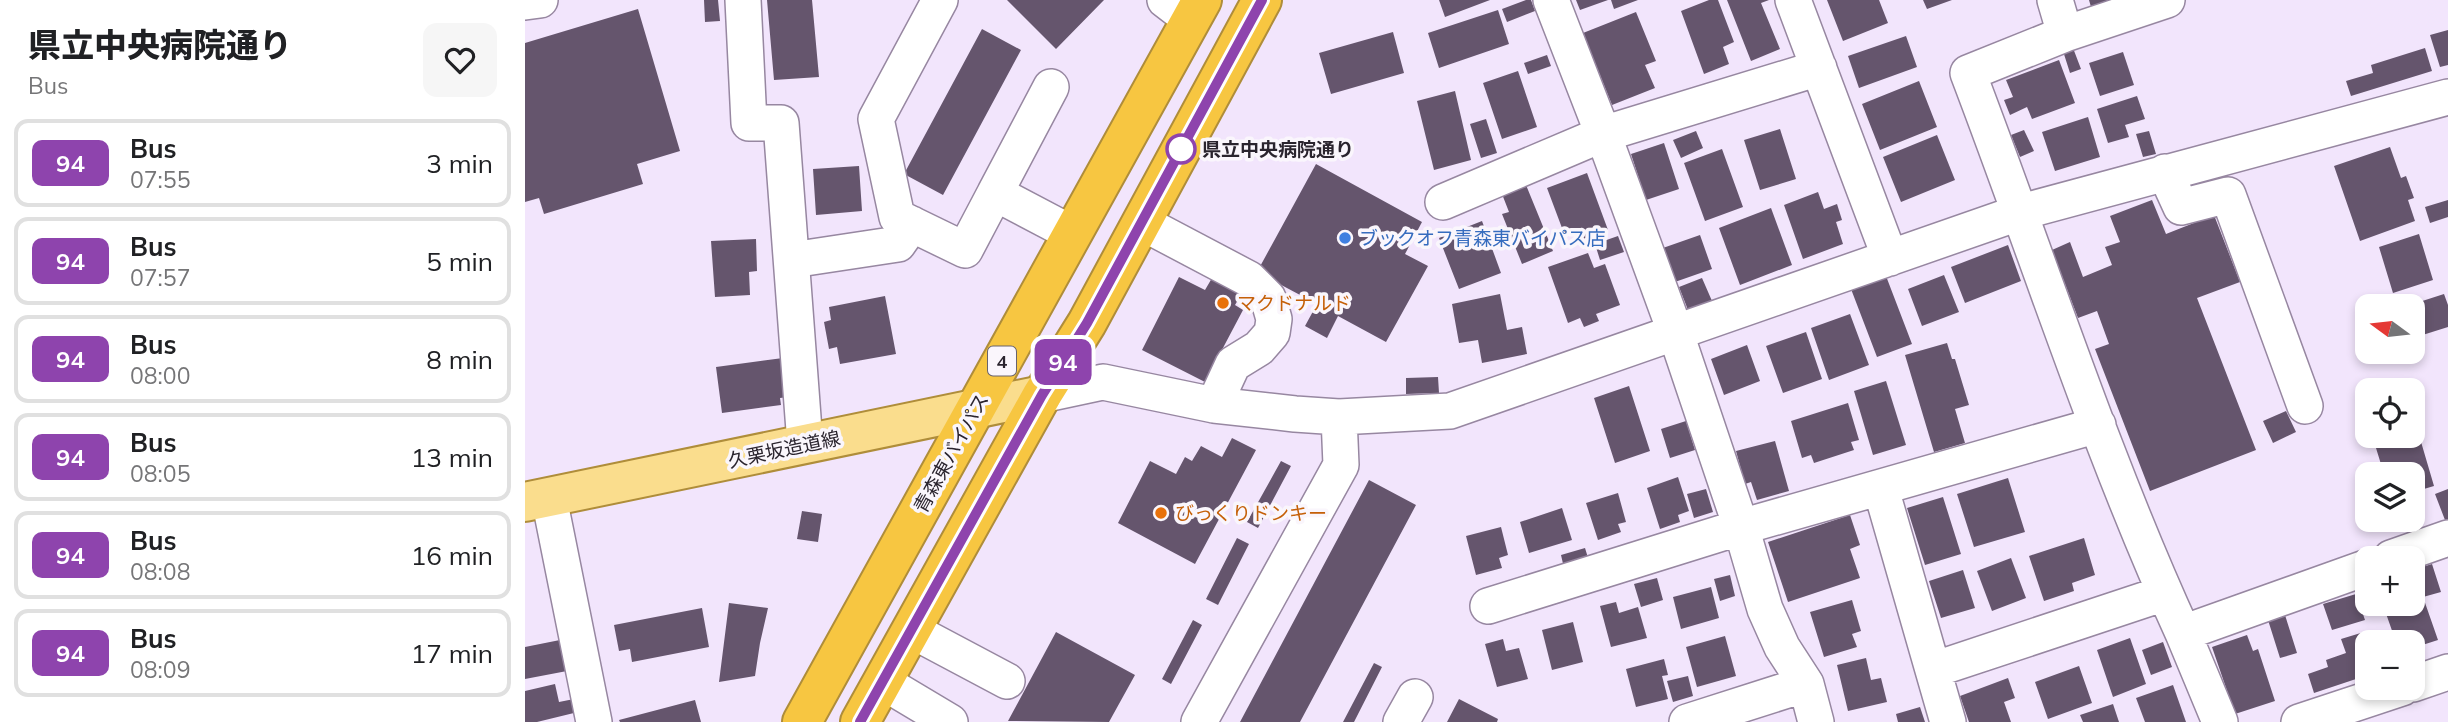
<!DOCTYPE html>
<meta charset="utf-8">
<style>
:root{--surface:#fff;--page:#f6f6f6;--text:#202124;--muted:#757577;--line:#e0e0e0}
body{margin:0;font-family:Mulish,"Noto Sans JP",sans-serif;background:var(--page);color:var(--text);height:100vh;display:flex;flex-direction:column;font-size:26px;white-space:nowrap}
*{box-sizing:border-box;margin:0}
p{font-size:23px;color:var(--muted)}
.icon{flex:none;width:38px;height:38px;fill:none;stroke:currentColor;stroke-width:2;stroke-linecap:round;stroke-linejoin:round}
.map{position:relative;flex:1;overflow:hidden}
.details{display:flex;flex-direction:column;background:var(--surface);width:525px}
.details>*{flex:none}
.badge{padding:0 14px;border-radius:10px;font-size:24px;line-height:46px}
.needle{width:46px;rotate:285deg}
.tools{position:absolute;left:1830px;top:294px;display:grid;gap:14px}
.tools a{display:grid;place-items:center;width:70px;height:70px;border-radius:14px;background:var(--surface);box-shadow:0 4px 10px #0003;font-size:35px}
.map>.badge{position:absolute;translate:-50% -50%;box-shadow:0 0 0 4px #fff}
.round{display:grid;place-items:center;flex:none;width:74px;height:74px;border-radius:14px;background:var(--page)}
.head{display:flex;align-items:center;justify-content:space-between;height:119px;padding:0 28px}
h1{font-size:33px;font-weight:800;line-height:52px}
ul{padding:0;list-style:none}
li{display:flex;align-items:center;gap:21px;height:88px;margin:0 14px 10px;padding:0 14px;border:4px solid var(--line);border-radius:14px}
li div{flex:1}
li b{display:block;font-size:26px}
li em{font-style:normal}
li .badge{min-width:77px;font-weight:700;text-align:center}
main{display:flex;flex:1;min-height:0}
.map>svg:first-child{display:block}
.building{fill:#65556d}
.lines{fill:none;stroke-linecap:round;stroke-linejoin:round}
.minor-casing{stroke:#9787a1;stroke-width:38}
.major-casing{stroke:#af8d3a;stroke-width:42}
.highway-casing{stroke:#af8d3a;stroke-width:42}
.minor{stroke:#fff;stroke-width:35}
.major{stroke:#fadd8d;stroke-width:38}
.highway{stroke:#f7c641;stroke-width:38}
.line-casing{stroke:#fff;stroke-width:16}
.line{stroke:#8e44ad;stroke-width:10}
.stop-dot{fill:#fff;stroke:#8e44ad;stroke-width:3.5}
.shop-dot{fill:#3f7fe0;stroke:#faf6fc;stroke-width:2.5}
.food-dot{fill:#e8710a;stroke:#faf6fc;stroke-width:2.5}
.labels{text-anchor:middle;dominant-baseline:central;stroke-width:7;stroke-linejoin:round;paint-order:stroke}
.shield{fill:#faf6fc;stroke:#68636c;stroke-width:2}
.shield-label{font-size:18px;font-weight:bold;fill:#2a242e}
.stop-label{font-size:19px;font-weight:bold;fill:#2a242e;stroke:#faf6fc;text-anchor:start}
.shop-label{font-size:19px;fill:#366cbe;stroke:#faf6fc;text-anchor:start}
.food-label{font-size:19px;fill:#c56008;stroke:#faf6fc;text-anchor:start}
.street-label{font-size:19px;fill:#2a242e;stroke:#faf6fc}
</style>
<main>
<section class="details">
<div class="head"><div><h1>県立中央病院通り</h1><p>Bus</p></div><a class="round"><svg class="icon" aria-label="heart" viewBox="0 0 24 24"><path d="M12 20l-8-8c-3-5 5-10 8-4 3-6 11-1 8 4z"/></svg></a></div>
<ul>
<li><span class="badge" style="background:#8e44ad;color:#fff">94</span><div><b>Bus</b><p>07:55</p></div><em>3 min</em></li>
<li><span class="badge" style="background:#8e44ad;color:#fff">94</span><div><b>Bus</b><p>07:57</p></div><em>5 min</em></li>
<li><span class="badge" style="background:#8e44ad;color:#fff">94</span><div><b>Bus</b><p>08:00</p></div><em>8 min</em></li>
<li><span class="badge" style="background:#8e44ad;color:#fff">94</span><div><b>Bus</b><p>08:05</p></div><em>13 min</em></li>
<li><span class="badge" style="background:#8e44ad;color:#fff">94</span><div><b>Bus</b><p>08:08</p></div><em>16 min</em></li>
<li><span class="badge" style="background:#8e44ad;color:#fff">94</span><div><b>Bus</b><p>08:09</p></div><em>17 min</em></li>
</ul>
</section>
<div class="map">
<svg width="1923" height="722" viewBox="0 0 1923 722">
<rect width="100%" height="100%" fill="#f2e5fc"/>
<path class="building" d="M179,0H193L195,21L180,22Z
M242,0H287L294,77L249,80Z
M482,0H579L531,49Z
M914,0H965L920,17Z
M1001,0H1006L1010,11L982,22L977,9Z
M1051,0H1083L1055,10Z
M1086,0H1113L1089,9Z
M1184,0H1193L1209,42L1198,47L1204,64L1179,74L1156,11Z
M1202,0H1244L1236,3L1255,49L1226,61Z
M1302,0H1354L1363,23L1318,41Z
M1398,0H1427L1402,9Z
M1564,0H1586L1566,7Z
M113,9L155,151L112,164L118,184L19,214L14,198L0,202V43Z
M973,10L984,44L914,68L903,33Z
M1111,12L1131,61L1120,65L1130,88L1087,105L1058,33Z
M457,29L496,50L418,195L379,174Z
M1923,30V65L1915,67L1905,35Z
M868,32L879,73L806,94L794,53Z
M1381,36L1392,67L1334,88L1323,56Z
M1548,48L1556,69L1545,73L1538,51Z
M1900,48L1907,71L1826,96L1821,81L1848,73L1846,65Z
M1598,52L1609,85L1575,96L1564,63Z
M1022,55L1026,66L1003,74L999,63Z
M1534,60L1550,103L1507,119L1502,107L1485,115L1479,100L1488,97L1481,80Z
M993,71L1012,127L977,139L958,83Z
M1394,81L1412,127L1355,150L1337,104Z
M930,91L946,160L909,170L892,101Z
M1612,96L1620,119L1600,125L1604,137L1583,143L1572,109Z
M1563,117L1575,157L1530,171L1517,132Z
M961,119L972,153L956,158L945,124Z
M1255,129L1271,179L1235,190L1219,140Z
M1499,130L1509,151L1495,157L1486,135Z
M1171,131L1178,148L1156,158L1148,140Z
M1624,131L1631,154L1618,157L1611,134Z
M1412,135L1430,180L1376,202L1358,157Z
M1139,143L1154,189L1121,200L1106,154Z
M1865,147L1876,178L1881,176L1889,198L1883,200L1890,221L1835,241L1809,166Z
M1197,149L1218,207L1180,221L1159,163Z
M791,164L897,222L880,254L903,266L861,342L813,316L802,338L780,326L792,304L732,272Z
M334,166L337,211L291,215L288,169Z
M1062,173L1083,230L1055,240L1052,232L1040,236L1022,188Z
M1001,185L1028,251L997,264L977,214L984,212L977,194Z
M1293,192L1299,209L1312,204L1317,220L1311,222L1318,244L1278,259L1259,205Z
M1627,200L1641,234L1689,215L1715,282L1672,298L1731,450L1625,491L1570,349L1584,344L1572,311L1553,318L1527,250L1545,242L1558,277L1587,265L1580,247L1595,242L1585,216Z
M1923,200V217L1905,223L1900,207Z
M1246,208L1267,265L1215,285L1194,228Z
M957,221L976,273L934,289L914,238Z
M1894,234L1908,280L1868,293L1854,247Z
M1175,235L1187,269L1147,283L1135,249Z
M1093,236L1099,252L1075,260L1070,244Z
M231,239L232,271L224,272L225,295L190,297L186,241Z
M1483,245L1496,281L1440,303L1426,267Z
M1063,253L1069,268L1080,264L1095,305L1071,314L1074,321L1059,327L1055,318L1043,323L1023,267Z
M1419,275L1434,312L1397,326L1383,289Z
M1361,276L1387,344L1352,357L1326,289Z
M654,277L680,290L687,278L717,293L710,305L718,310L680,382L617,350Z
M1177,278L1187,301L1163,310L1154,287Z
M975,294L982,330L997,327L1002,354L957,363L953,340L934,343L927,304Z
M1919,294L1923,305V327L1888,338V304Z
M360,296L371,354L315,364L312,347L304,349L299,322L306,320L304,307Z
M1325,314L1344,365L1304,380L1286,328Z
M1281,332L1297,379L1258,393L1241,346Z
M1422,343L1427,359H1430L1444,405L1430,409L1440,443L1409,452L1380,355Z
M1222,345L1235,381L1199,395L1186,359Z
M258,358L263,397L255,398L256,405L197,413L191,367Z
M913,377L914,393L881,394V378Z
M1361,381L1381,445L1348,455L1329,391Z
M1104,386L1125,451L1090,463L1069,398Z
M1323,403L1334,440L1326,442L1329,450L1289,463L1286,455L1277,458L1266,421Z
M1761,411L1771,432L1748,443L1738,421Z
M1161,421L1170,450L1145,458L1136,429Z
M1894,435L1909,486L1892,491L1896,504L1888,506V474H1859L1851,448Z
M707,438L731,450L670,564L593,523L625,461L651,474L660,457L667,461L676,446L697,457Z
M1250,441L1264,491L1232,500L1226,482L1220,484L1211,451Z
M756,461L766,466L733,528L722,522Z
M1153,477L1164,511L1153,515L1155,522L1135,529L1122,488Z
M1483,478L1500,532L1449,547L1432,494Z
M844,480L891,505L775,722H715Z
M1181,489L1188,512L1169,518L1162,494Z
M1923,489V519L1920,520L1910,494Z
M1093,493L1101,522L1093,524L1096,532L1073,540L1061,503Z
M1418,497L1436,554L1400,565L1382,508Z
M1037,508L1047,540L1004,553L995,522Z
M277,511L297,514L293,542L272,539Z
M1325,515L1335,545L1325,549L1335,578L1263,602L1243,542Z
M976,527L983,555L974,558L977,568L951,575L941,536Z
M712,538L724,544L693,605L681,599Z
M1559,538L1570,575L1547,583L1549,591L1519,601L1504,556Z
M1060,548L1064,561L1039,568L1036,555Z
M1486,558L1501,598L1467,611L1452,571Z
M1907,564L1916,592L1898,597L1913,640L1888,648V642H1871L1858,605L1888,604V570Z
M1438,570L1450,608L1416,618L1404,581Z
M1205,575L1210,596L1195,601L1189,579Z
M1132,578L1138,600L1116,607L1109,584Z
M1186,587L1194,618L1156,629L1148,597Z
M1831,594L1840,620L1807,630L1798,604Z
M1327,600L1336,631L1327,634L1332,647L1299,657L1285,612Z
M1091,602L1094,613L1113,607L1122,638L1086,647L1075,606Z
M204,603L243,608L235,643L230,676L194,682Z
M177,608L184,647L107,662L105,649L94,651L89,625Z
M1760,615L1772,653L1755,658L1743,620Z
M668,620L677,625L646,684L637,679Z
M1048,622L1058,662L1027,670L1017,630Z
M531,632L610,675L584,722L483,721Z
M1839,632L1843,643V675L1789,693L1783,674L1803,667L1801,660L1821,653L1816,639Z
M1722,635L1728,651L1733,649L1750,701L1710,714L1687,647Z
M1200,636L1211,676L1172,687L1161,647Z
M1605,638L1621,684L1588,697L1572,650Z
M978,639L981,651L994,648L1003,679L972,687L960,644Z
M35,640L42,671L0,679V647Z
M1638,642L1647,667L1626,675L1617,650Z
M1341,658L1346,680L1356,678L1362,702L1323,711L1312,665Z
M1139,659L1143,675L1137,676L1143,699L1111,707L1101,669Z
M849,663L857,667L829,722H818Z
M1554,666L1567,703L1523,719L1510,682Z
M1163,676L1168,696L1148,702L1142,681Z
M1483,678L1490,698L1479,702L1486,722H1444L1435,696Z
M30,684L34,702L49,699L53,712L12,722H0V691Z
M1648,685L1661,722H1620L1611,698Z
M934,699L973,719L972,722H922Z
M170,700L176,722H95L94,720Z
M1588,704L1594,722H1558L1555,715Z
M1395,707L1400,722H1373L1371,714Z"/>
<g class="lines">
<defs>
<path id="minor" d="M218,0L224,123H256L280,444
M415,0L351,119L372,217L440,250L470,193L548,234
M640,0L666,20
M1026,0L1078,134L1150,331L1216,527L1240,609L1257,647L1281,684L1291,722
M1268,0L1365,258
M1530,0L1540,34L1443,73C1514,259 1575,452 1658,633L1843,567
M0,2L15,0
M1540,34L1642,0
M1640,172L1656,207L1703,195L1780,406
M470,193L526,87
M918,202L1078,134L1294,68
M616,222L724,279L743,298L749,319L747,333L734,348L708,364L689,405
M267,260L373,244L387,224
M517,395L578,382L689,405L770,414L814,417L925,411L1496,212L1923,97
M1356,489L1408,670
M24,498L69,722
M1866,558L1923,538
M963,606L1216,527L1573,425
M386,630L482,681
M1658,633L1695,722
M358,682L425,722
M1888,684L1923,672
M674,722L816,465L814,417
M876,722L890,697
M1162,722L1281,684
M1423,722L1408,670L1640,593
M1774,722L1877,688"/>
<path id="major" d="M0,502L517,395"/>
<path id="highway" d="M277,722L677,0
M335,722L517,395L562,323L737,0"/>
</defs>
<use href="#minor" class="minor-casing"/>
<use href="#major" class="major-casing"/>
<use href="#highway" class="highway-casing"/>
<use href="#minor" class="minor"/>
<use href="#major" class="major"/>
<use href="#highway" class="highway"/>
</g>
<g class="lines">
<defs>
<path id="line" d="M335,722L517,395L562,323L737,0"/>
</defs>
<use href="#line" class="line-casing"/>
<use href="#line" class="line"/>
</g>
<circle class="stop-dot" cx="656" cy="149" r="14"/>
<circle class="shop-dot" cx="820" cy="238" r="7"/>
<g class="food-dot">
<circle cx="698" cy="303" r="7"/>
<circle cx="636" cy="513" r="7"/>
</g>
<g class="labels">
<rect class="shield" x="463" y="346.5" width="28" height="29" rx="5"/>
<g class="shield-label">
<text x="477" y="361">4</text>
</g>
<g class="stop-label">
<text x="677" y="149">県立中央病院通り</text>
</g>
<g class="shop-label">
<text x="834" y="238">ブックオフ青森東バイパス店</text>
</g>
<g class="food-label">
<text x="712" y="303">マクドナルド</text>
<text x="650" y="513">びっくりドンキー</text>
</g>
<g class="street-label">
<text transform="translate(259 449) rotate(-12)">久栗坂造道線</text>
<text transform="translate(426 453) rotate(-61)">青森東バイパス</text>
</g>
</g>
</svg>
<div class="tools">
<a><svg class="needle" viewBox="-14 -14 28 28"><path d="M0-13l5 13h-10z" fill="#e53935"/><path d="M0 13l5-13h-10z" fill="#757577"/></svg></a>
<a><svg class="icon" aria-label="locate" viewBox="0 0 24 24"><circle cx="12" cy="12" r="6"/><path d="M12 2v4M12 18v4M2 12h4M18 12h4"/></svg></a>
<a><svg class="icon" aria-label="layers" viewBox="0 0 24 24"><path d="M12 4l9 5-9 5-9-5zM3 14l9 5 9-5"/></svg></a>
<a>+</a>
<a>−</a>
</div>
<b class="badge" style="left:538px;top:362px;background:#8e44ad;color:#fff">94</b>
</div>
</main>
